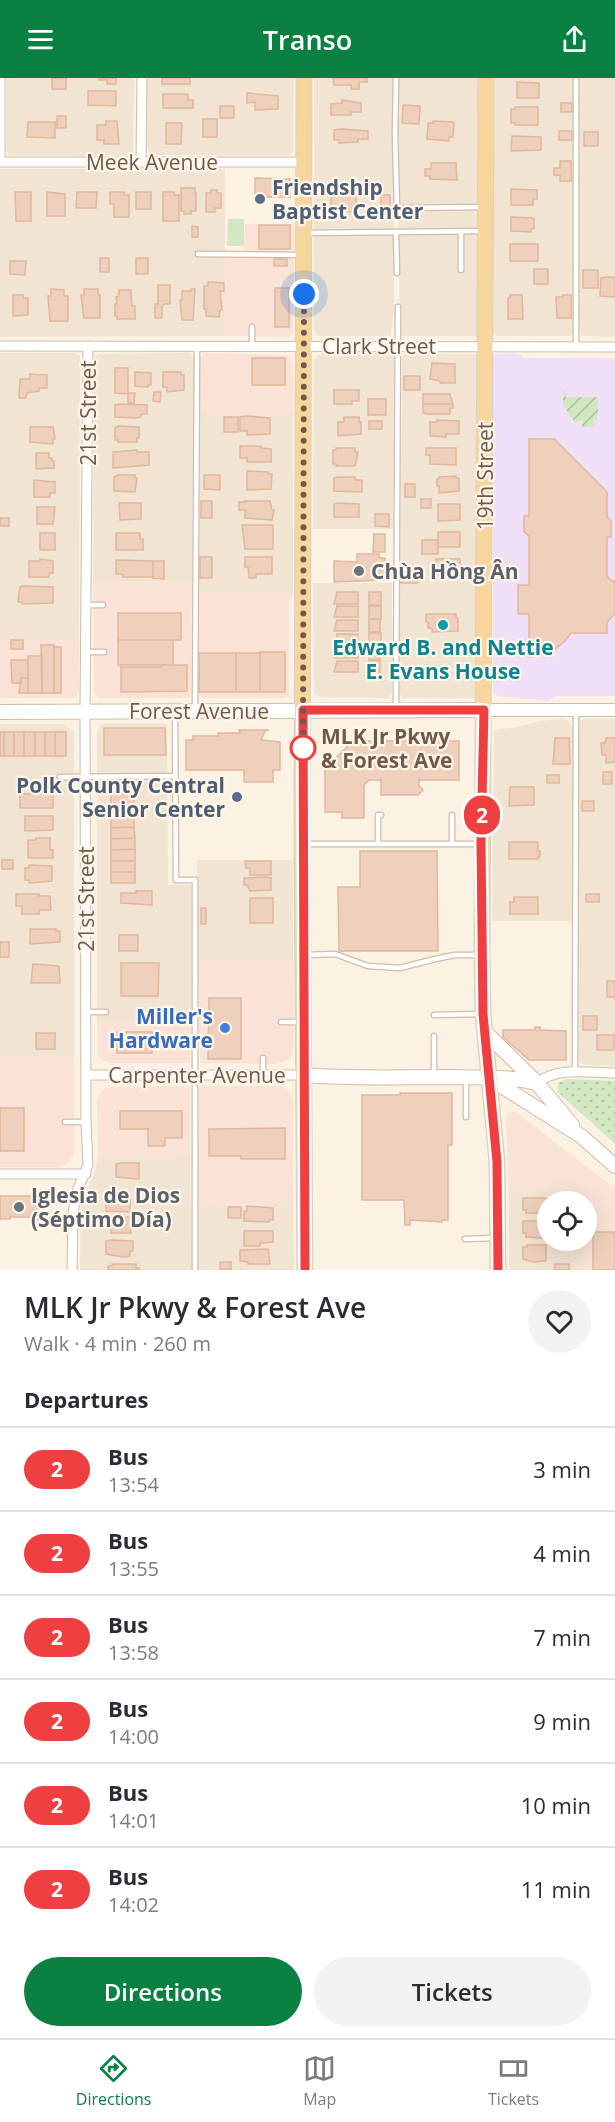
<!DOCTYPE html>
<meta charset="utf-8">
<style>
:root{--surface:#fff;--page:#f2f2f3;--text:#2b2b33;--muted:#7c7c81;--line:#e1e1e2;--accent:#0b8043}
body{margin:0;font-family:"Open Sans",sans-serif;background:var(--page);color:var(--text);height:100vh;display:flex;flex-direction:column;font-size:22px;white-space:nowrap}
*{box-sizing:border-box;margin:0}
p{font-size:20px;color:var(--muted)}
.icon{flex:none;width:33px;height:33px;fill:none;stroke:currentColor;stroke-width:2;stroke-linecap:round;stroke-linejoin:round}
.map{position:relative;height:1192px;overflow:hidden}
.sheet{display:flex;flex-direction:column;background:var(--surface);flex:1}
.sheet>*{flex:none}
.badge{padding:0 12px;border-radius:20px;font-size:21px;line-height:39px}
.fabs{position:absolute;left:537px;top:1113px;display:grid;gap:12px}
.fabs a{display:grid;place-items:center;width:60px;height:60px;border-radius:50%;background:var(--surface);box-shadow:0 6px 24px #0002;font-size:30px}
.you{position:absolute;width:30px;height:30px;margin:-15px;border:4px solid #fff;border-radius:50%;background:#1a73e8;box-shadow:0 0 0 9px #1a73e833}
.map>.badge{position:absolute;translate:-50% -50%;box-shadow:0 0 0 3px #fff}
h2{padding:0 24px;font-size:22px;line-height:54px}
.round{display:grid;place-items:center;flex:none;width:63px;height:63px;border-radius:32px;background:var(--page)}
.summary{display:flex;align-items:center;justify-content:space-between;height:102px;padding:0 24px}
h1{font-size:28px;font-weight:600;line-height:45px}
.primary-button{display:flex;gap:12px;margin-top:auto;padding:12px 24px}
.primary-button a{flex:1;height:69px;border-radius:36px;background:var(--accent);color:#fff;font-size:24px;font-weight:600;line-height:69px;text-align:center}
.primary-button a+a{background:var(--page);color:var(--text)}
ul{padding:0;list-style:none}
li{display:flex;align-items:center;gap:18px;height:84px;padding:0 24px;border-top:2px solid var(--line)}
li div{flex:1}
li b{display:block;font-size:22px}
li em{font-style:normal}
li .badge{min-width:66px;font-weight:700;text-align:center}
header{display:flex;justify-content:space-between;align-items:center;height:78px;padding:0 24px;background:var(--accent);color:#fff;font-size:27px;font-weight:600}
.dock{display:flex;justify-content:space-around;align-items:center;height:84px;border-top:2px solid var(--line);background:var(--surface);font-size:16px;color:var(--muted)}
.dock a{display:grid;justify-items:center;gap:3px}
.dock .active{color:var(--accent)}
.map>svg:first-child{display:block}
.residential{fill:#f2e4d2}
.commercial{fill:#fbe2d7}
.education{fill:#efe0f7}
.grass{fill:url(#grass-dots)}
.park{fill:#d2e8c3}
.garden{fill:url(#garden-furrows)}
.building{fill:#efd0bc;stroke:#e1b79d;stroke-width:1.5}
.lines{fill:none;stroke-linecap:round;stroke-linejoin:round}
.service-casing{stroke:#cebcad;stroke-width:7}
.minor-casing{stroke:#cebcad;stroke-width:11}
.tertiary-casing{stroke:#cebcad;stroke-width:14}
.secondary-casing{stroke:#d1bbab;stroke-width:16}
.primary-casing{stroke:#d8d0cc;stroke-width:17}
.service{stroke:#fff;stroke-width:4.5}
.minor{stroke:#fff;stroke-width:9}
.tertiary{stroke:#fff;stroke-width:12}
.secondary{stroke:#fff;stroke-width:14}
.primary{stroke:#f7d69e;stroke-width:15}
.line-casing{stroke:#fff;stroke-width:14}
.line{stroke:#ef3f40;stroke-width:9}
.walk{stroke:#72584a;stroke-width:6;stroke-dasharray:0 10.8}
.service-dot{fill:#5c6f8a;stroke:#fef6e9;stroke-width:2}
.worship-dot{fill:#6b7280;stroke:#fef6e9;stroke-width:2}
.culture-dot{fill:#0f9aa8;stroke:#fef6e9;stroke-width:2}
.stop-dot{fill:#fff;stroke:#ef3f40;stroke-width:3}
.shop-dot{fill:#3f7fe0;stroke:#fef6e9;stroke-width:2}
.labels{text-anchor:middle;dominant-baseline:central;stroke-width:4.5;stroke-linejoin:round;paint-order:stroke}
.street-label{font-size:21px;fill:#72584a;stroke:#fef6e9}
.service-label{font-size:21px;font-weight:bold;fill:#4e5e75;stroke:#fef6e9;text-anchor:start}
.worship-label{font-size:21px;font-weight:bold;fill:#5b616d;stroke:#fef6e9;text-anchor:start}
.culture-label{font-size:21px;font-weight:bold;fill:#0d838f;stroke:#fef6e9}
.stop-label{font-size:21px;font-weight:bold;fill:#72584a;stroke:#fef6e9;text-anchor:start}
.shop-label{font-size:21px;font-weight:bold;fill:#366cbe;stroke:#fef6e9;text-anchor:end}
</style>
<header><svg class="icon" aria-label="menu" viewBox="0 0 24 24"><path d="M4 6h16M4 12h16M4 18h16"/></svg>Transo<svg class="icon" aria-label="share" viewBox="0 0 24 24"><path d="M12 15V3M7 8l5-5 5 5M5 13v7h14v-7"/></svg></header>
<div class="map">
<svg width="615" height="1192" viewBox="0 0 615 1192">
<defs>
<pattern id="grass-dots" width="8" height="8" patternUnits="userSpaceOnUse" patternTransform="scale(1.5)"><rect width="8" height="8" fill="#d2e8c3"/><path d="M2 2h.1M6 6h.1" fill="none" stroke="#afbfa0" stroke-width="1.8" stroke-linecap="round"/></pattern>
<pattern id="garden-furrows" width="10" height="10" patternUnits="userSpaceOnUse" patternTransform="scale(1.5)"><rect width="10" height="10" fill="#d2e8c3"/><path d="M-1 1l2-2M0 10L10 0M9 11l2-2" fill="none" stroke="#afbfa0"/></pattern>
</defs>
<rect width="100%" height="100%" fill="#fbf2e3"/>
<path class="residential" d="M6,0H134L133,74L126,78L9,77L6,72Z
M147,0H294L293,74L289,77H153L149,74L147,69Z
M314,0H393L394,229L391,258H322L317,257L314,253Z
M398,0H478V254L475,258H401L400,256L397,57Z
M493,0H574L573,255L569,258H497L493,256Z
M579,0H615V259L582,258L579,253Z
M0,91H225V258L0,259Z
M0,275H75L80,278L79,561H0Z
M190,275L194,281L192,503L93,504L94,279L99,276Z
M323,275H392L394,279L393,451H313L314,283L317,278Z
M404,275L474,276L478,279L476,618L473,620H403L399,615L402,281Z
M200,335H293V515L199,514Z
M313,505H392V615L389,620L321,619L314,615Z
M560,641L568,642L574,651L573,843H492L494,653L498,651L512,650L541,643Z
M583,641H615V988L584,987L579,983L578,744L579,651L580,643Z
M106,645H165L167,648L168,807H191V945L97,944V653L100,647Z
M0,646H64L74,654V979H0Z
M197,782H293V882H198Z
M190,1077L192,1192H80L81,1126L95,1094L98,1078Z
M509,1114H583V1123L548,1124V1162L583,1163V1192H509Z
M293,1126L294,1192H198V1127Z"/>
<path class="commercial" d="M245,146H294V172L244,174Z
M224,179H288L294,182L293,256L288,259L225,258Z
M204,275L288,277L293,285V335H200L199,280Z
M192,503L191,615L189,620H100L96,618L94,614L93,504Z
M199,514L293,515L289,524V618L285,620H201L199,618L197,579Z
M0,561H79V612L76,618L70,620H0Z
M198,882H293V972L289,982L273,986L200,985Z
M97,944L191,945L190,985H109L100,980L98,976Z
M0,979H74V1075L69,1085L59,1089H0Z
M188,1008L190,1010V1077L98,1078L97,1023L99,1016L104,1011L111,1009Z
M201,1008H274L283,1009L290,1015L293,1023V1126L198,1127L199,1011Z
M514,1033L615,1110V1192H583V1163L586,1162V1124L583,1123V1114H509L506,1040L507,1036Z"/>
<path class="education" d="M517,275L524,280H615V618H556L549,623L497,618L493,615V279L496,276Z"/>
<path class="grass" d="M566,1001L615,1003V1066L558,1014V1005Z"/>
<path class="park" d="M228,141H244V168H227Z"/>
<path class="garden" d="M563,312H566V319H598V335H597V342H594V349H582V342L575,345L563,327Z"/>
<path class="building" d="M52,0H66V11H52Z
M99,0H116V6H107V2H99Z
M162,0H190V6H162Z
M333,0H367V4H359V11H351V7H334Z
M517,4L539,5V20H517Z
M88,13H116V28L88,27Z
M247,15L278,18V31L255,32V24L247,25Z
M163,16H188V22H193V30H163Z
M342,22L361,25V34H351V37H331V26L342,25Z
M561,25H572V34H561Z
M403,27L420,28L419,46L402,45Z
M220,28H234V40H220Z
M515,29H538V47H515V45H511V31H515Z
M57,38H66V50H57Z
M203,41H217V59H203Z
M106,43H117L119,66H104V62H97V47H106Z
M433,43L454,44L453,59H449V63L427,61L428,45H433Z
M28,44H55V60L27,59Z
M166,45H182L181,66H166Z
M342,51L368,53V61H358V64L339,65V62H334V52Z
M559,53H572V62H559Z
M584,54H598V68H584Z
M512,58L541,59V72L511,73Z
M560,83H571V103H560V97H554V90H560Z
M431,85H456L457,102L430,101V98H425V91H431Z
M255,100L290,101V119H255Z
M181,110H195V115H196V133H191V136H184V133H181Z
M511,111L537,112V121H533V127H511Z
M211,112H217V115H221V130H215V134H206V115H211Z
M334,112L356,114V132H352V134L331,132V114H334Z
M15,114H31V143H16Z
M47,114L65,116V138H47Z
M77,114H97L96,130H76Z
M110,114H124V117H129V139H114V126H110Z
M136,114H151V131H136Z
M163,114H174V117H179V143H163Z
M381,117H390V137H381Z
M511,139L534,140V151H531V154L511,153Z
M259,147H290V171H259Z
M192,148L198,149V159H192Z
M510,166H538V183H510Z
M100,180H109V194H100Z
M136,180H148V196H136Z
M274,181H287V188H274Z
M10,183H26L25,197L10,196Z
M534,191H548V206H534Z
M583,192H598V210H583Z
M610,199H615V219L600,218L601,200Z
M208,204L224,205V213H220L222,232H220L219,239L206,238V231H204V208H208Z
M158,207H170V226H164L162,229V240H155V226H158Z
M275,210H289V249H275Z
M51,211L64,212V218H68V243H50L48,218H51Z
M84,211H98V217H100V240H84L81,217H84Z
M191,211H195L193,242H182L180,222H182V213H191Z
M119,212H131L132,228H135V241H117V238H115V226H117L116,219L119,218Z
M13,217H23V220H28V237L13,238Z
M510,217H522L523,241H508V220H510Z
M563,217H571V240H557L556,219H563Z
M252,280H285V307H252Z
M432,285L455,286V305H440V303L430,301Z
M115,290H128V316L115,315Z
M135,294L151,295V307H148V309L135,308Z
M163,294H181V297H184V312L167,314V309H163Z
M30,296L47,297V310H39V313L27,315L26,320H19L20,301H30Z
M404,298H420V312H404Z
M334,312H359V323H352V326H334Z
M154,314H161L160,324L153,323Z
M128,315H135L134,325H128Z
M423,316H450L453,326H423Z
M368,321H386V337H368Z
M121,326L147,327V336H141V339L137,340L115,339V327Z
M423,326H453V330H450V336H427L423,335Z
M247,338L270,340V356L247,357V353H240V339Z
M224,339H238V354H224Z
M344,339H359V344H361V356L338,358V344H344Z
M437,342L459,343V356H446V359L430,358V344H437Z
M369,343H382V351H369Z
M118,348L139,349V360H137V364H118V362H115V350Z
M30,349H53L55,361H53V366L30,364Z
M529,361H554L607,414V439L611,443V459H607V498L613,504L615,502V536L607,544V555H571L566,562L553,573L537,578L529,579V536H518V507H529V458L524,454V438H529Z
M240,368H261V370L271,371V384H247V380H240Z
M336,370H355V374H358L355,388H336V386H333V372H336Z
M426,370H456V387L430,386V377H426Z
M137,372V374H149V387L113,390V374Z
M36,375H49V380H52V383H54V390L36,391Z
M247,393L268,394V396H272L271,411L247,412Z
M118,397H135V400H137L135,414L114,413V399Z
M204,397H220V412L204,411Z
M456,398V400H459V413L439,415V408H437V401H439V399Z
M338,399H355V402H362V414L334,413V400Z
M34,402L55,404V415H50V419H34Z
M405,406H415V419H405Z
M421,421H431V430H421Z
M201,423H212V440H201Z
M245,423H270L272,432H274L272,442L245,440V432H239V424H245Z
M119,425H141V441L120,442Z
M337,425L359,426V439H334V426Z
M438,426H460V442L438,443Z
M37,429H55L53,446H37Z
M375,436H389V449L375,448Z
M0,440H9V448H0Z
M242,447H273V471H245Z
M438,454H460V469H438Z
M40,455H55V472H40Z
M116,455H140V461H143V472H116Z
M374,456H385V474H373Z
M422,462H438V476H422Z
M357,476H379V480H385V502L334,504V483L357,484Z
M200,479H212V500H200Z
M245,479H272V496H256V500H249L248,489H245Z
M40,481L53,483V495H49V499H29V483H40Z
M436,481H460V497H431V486H436Z
M116,482L153,483V499H123V496H116Z
M153,483H164V501L153,500Z
M417,490L421,491V498H417V505H400V491Z
M22,508L53,509V525L22,526V524H18L20,509Z
M337,514H358V526H334Z
M369,514H381V527H369Z
M337,528H358V539H334Z
M369,528H381V541H369Z
M118,535H181V562H118Z
M426,536H456V540H458V553L432,554V550H428V544H426Z
M369,541H380V554H369Z
M337,542H358V553H334Z
M369,555H381V568H369Z
M337,556H358V567H334V562H337Z
M11,562H23V571H11Z
M118,562H173V587H118Z
M41,567H54V615H42Z
M54,569H61V615H54Z
M337,569H358V580H334V575H337Z
M369,569H380V582H369Z
M260,574H285V614H260Z
M199,575H236V614H199Z
M236,575H260V614H236Z
M28,578H42V615H28Z
M11,582H28V600H21V605H12Z
M337,583H358V594H334Z
M369,583H380V596H369Z
M161,587H187V613L121,614V589H161Z
M21,600H28V615H19Z
M104,650H165L166,677H104Z
M239,652H269L265,653L261,662L280,664V692H273V704H244V692H186V662H193V658H219L218,655H240Z
M0,654H4V678H0Z
M4,654H14V678H4Z
M14,654H24V678H14Z
M24,654H35V678H24Z
M35,654H45V678H35Z
M45,654H55V678H45Z
M55,654H66V678H55Z
M555,660H569L570,686H553Z
M606,660H615V684L606,685V677H602L601,665H605Z
M353,663H459V702H419V708L423,712L418,717H381V702H369L364,707V740H342V734H325V691Z
M603,694H612V706H603Z
M547,697H559V705H547Z
M110,705H134V716H111Z
M510,709H534V727L509,728Z
M50,715L53,716V730H20V716Z
M111,716H134V727H111Z
M582,723H594V733H582Z
M111,727H134V738H111Z
M25,738H53V752L25,753Z
M111,738H134V749L111,750Z
M134,749L135,760L111,761V750Z
M36,760H50V772H53V780H28V762H36Z
M135,760V771L111,772V761Z
M509,764H538V773H540V779H538V781H509Z
M135,771V783H111V772Z
M360,773H437L438,873H339L338,809H360Z
M2,782H13V791H2Z
M111,783H135V794H111Z
M245,783H271V797H250V790H246Z
M29,787L52,788V803L29,805V802H25V790H29Z
M111,794H135V805H111Z
M266,799L271,800V812L250,813L247,807H244V800Z
M136,813H152V827L121,825V815H136Z
M16,816H39V818H50L51,832H39V836H22V828H16Z
M586,816H599V824H586Z
M514,819H538V836H510V824H514Z
M250,820H273V845H250Z
M201,830H206V846H201Z
M30,851H56V853H60V864L30,866Z
M119,857H138V873H119Z
M0,864H9V879H0Z
M121,885H159L158,918H121Z
M33,886L59,888L60,905H31Z
M607,903H615V922V919H607Z
M209,920H241V981H208Z
M583,938H597V952H583Z
M535,949H540V952L566,953V982H529L503,959V952H535Z
M117,954H152V975H117Z
M36,955H55V971H36Z
M597,957H614V972H597Z
M400,1015H452V1067H448V1142H442V1144L410,1142V1147H405L404,1122H362V1017H400Z
M0,1030H24V1073H0Z
M120,1033H182V1060H165V1068H148V1051H120Z
M285,1050V1081H241V1078H209V1051Z
M121,1085H139V1101L116,1099V1086Z
M0,1118H32V1120H38V1142H31V1139H10V1141H0Z
M111,1118H130V1134L106,1133V1120Z
M523,1120H546L548,1135H526V1132H523Z
M247,1128L273,1130V1142H269V1144L244,1143V1133H247Z
M228,1129H241V1140H228Z
M130,1139L131,1155H111V1140Z
M523,1143H546L548,1144V1158L541,1160L526,1159V1155H523Z
M244,1153H273V1164L260,1165V1168H244Z
M593,1154H615V1192H593Z
M111,1162L133,1163V1173H130V1178L123,1179L106,1176V1163Z
M527,1167H546V1183L533,1184L523,1181V1169H527Z
M268,1171L270,1186H248V1184L240,1183V1172Z
M220,1184H231V1191H220Z
M112,1186H136V1190H139V1192H108V1188H112Z
M555,1186H569V1192H555Z"/>
<g class="lines">
<defs>
<path id="service" d="M396,0L395,57L397,130L483,129
M576,0V269
M461,154V192
M307,155L482,153
M396,156L397,195
M198,176L302,177
M252,268V249
M86,527H103
M86,574H104
M396,630L398,229
M195,631L197,268
M175,635L176,802H195V1192
M60,699L175,698
M452,737V766
M305,766H480
M378,766V737H381
M306,877L335,876L368,888L400,890L435,881L455,877H480
M86,934H106
M434,937L480,936
M281,944H300
M263,980V997
M575,994L576,634
M434,998V958
M466,1000V1039
M65,1044H86
M465,1161L495,1160"/>
<path id="minor" d="M0,84H304
M0,84V0
M141,84L142,0
M0,268L615,269
M86,997H303
M537,1005C558,988 589,995 615,995
M0,1096H86
M72,1192L73,1135L77,1113L88,1087L86,1044L85,633L88,268"/>
<path id="tertiary" d="M484,632H615"/>
<path id="secondary" d="M0,634L484,632
M486,955L537,1005L572,1047
M303,997C352,1001 401,999 450,999C479,1000 508,998 537,1005
M489,1000L581,1058L615,1088"/>
<path id="primary" d="M304,0L302,766L305,1192
M486,0L482,877L483,936L497,1084L498,1192"/>
</defs>
<use href="#service" class="service-casing"/>
<use href="#minor" class="minor-casing"/>
<use href="#tertiary" class="tertiary-casing"/>
<use href="#secondary" class="secondary-casing"/>
<use href="#primary" class="primary-casing"/>
<use href="#service" class="service"/>
<use href="#minor" class="minor"/>
<use href="#tertiary" class="tertiary"/>
<use href="#secondary" class="secondary"/>
<use href="#primary" class="primary"/>
</g>
<g class="lines">
<defs>
<path id="line" d="M305,1192L303,632H484L481,766L483,936L497,1084L498,1192"/>
</defs>
<use href="#line" class="line-casing"/>
<use href="#line" class="line"/>
<path class="walk" d="M303,670V673L304,216"/>
</g>
<g class="service-dot">
<circle cx="260" cy="121" r="6"/>
<circle cx="237" cy="719" r="6"/>
</g>
<g class="worship-dot">
<circle cx="359" cy="493" r="6"/>
<circle cx="19" cy="1129" r="6"/>
</g>
<circle class="culture-dot" cx="443" cy="547" r="6"/>
<circle class="stop-dot" cx="303" cy="670" r="12"/>
<circle class="shop-dot" cx="225" cy="950" r="6"/>
<g class="labels">
<g class="street-label">
<text x="152" y="84">Meek Avenue</text>
<text x="379" y="268">Clark Street</text>
<text transform="translate(88 335) rotate(-90)">21st Street</text>
<text transform="translate(485 398) rotate(-90)">19th Street</text>
<text x="199" y="633">Forest Avenue</text>
<text transform="translate(86 821) rotate(-90)">21st Street</text>
<text x="197" y="997">Carpenter Avenue</text>
</g>
<g class="service-label">
<text x="272" y="109">Friendship<tspan x="272" dy="24">Baptist Center</tspan></text>
<text x="225" y="707" text-anchor="end">Polk County Central<tspan x="225" dy="24">Senior Center</tspan></text>
</g>
<g class="worship-label">
<text x="371" y="493">Chùa Hồng Ân</text>
<text x="31" y="1117">Iglesia de Dios<tspan x="31" dy="24">(Séptimo Día)</tspan></text>
</g>
<g class="culture-label">
<text x="443" y="569">Edward B. and Nettie<tspan x="443" dy="24">E. Evans House</tspan></text>
</g>
<g class="stop-label">
<text x="321" y="658">MLK Jr Pkwy<tspan x="321" dy="24">&amp; Forest Ave</tspan></text>
</g>
<g class="shop-label">
<text x="213" y="938">Miller's<tspan x="213" dy="24">Hardware</tspan></text>
</g>
</g>
</svg>
<div class="fabs">
<a><svg class="icon" aria-label="locate" viewBox="0 0 24 24"><circle cx="12" cy="12" r="6"/><path d="M12 2v4M12 18v4M2 12h4M18 12h4"/></svg></a>
</div>
<div class="you" style="left:304px;top:216px"></div>
<b class="badge" style="left:482px;top:737px;background:#ef3f40;color:#fff">2</b>
</div>
<section class="sheet">
<div class="summary"><div><h1>MLK Jr Pkwy &amp; Forest Ave</h1><p>Walk · 4 min · 260 m</p></div><a class="round"><svg class="icon" aria-label="heart" viewBox="0 0 24 24"><path d="M12 20l-8-8c-3-5 5-10 8-4 3-6 11-1 8 4z"/></svg></a></div>
<h2>Departures</h2>
<ul>
<li><span class="badge" style="background:#ef3f40;color:#fff">2</span><div><b>Bus</b><p>13:54</p></div><em>3 min</em></li>
<li><span class="badge" style="background:#ef3f40;color:#fff">2</span><div><b>Bus</b><p>13:55</p></div><em>4 min</em></li>
<li><span class="badge" style="background:#ef3f40;color:#fff">2</span><div><b>Bus</b><p>13:58</p></div><em>7 min</em></li>
<li><span class="badge" style="background:#ef3f40;color:#fff">2</span><div><b>Bus</b><p>14:00</p></div><em>9 min</em></li>
<li><span class="badge" style="background:#ef3f40;color:#fff">2</span><div><b>Bus</b><p>14:01</p></div><em>10 min</em></li>
<li><span class="badge" style="background:#ef3f40;color:#fff">2</span><div><b>Bus</b><p>14:02</p></div><em>11 min</em></li>
</ul>
<div class="primary-button"><a>Directions</a><a>Tickets</a></div>
</section>
<nav class="dock">
<a class="active"><svg class="icon" aria-label="directions" viewBox="0 0 24 24"><path d="M12 3l9 9-9 9-9-9zM9 14v-3h6M13 9l2 2-2 2"/></svg>Directions</a>
<a><svg class="icon" aria-label="map" viewBox="0 0 24 24"><path d="M3 6l6-2 6 2 6-2v14l-6 2-6-2-6 2zM9 4v14M15 6v14"/></svg>Map</a>
<a><svg class="icon" aria-label="tickets" viewBox="0 0 24 24"><path d="M3 7h18v10H3zM15 7v10"/></svg>Tickets</a>
</nav>
